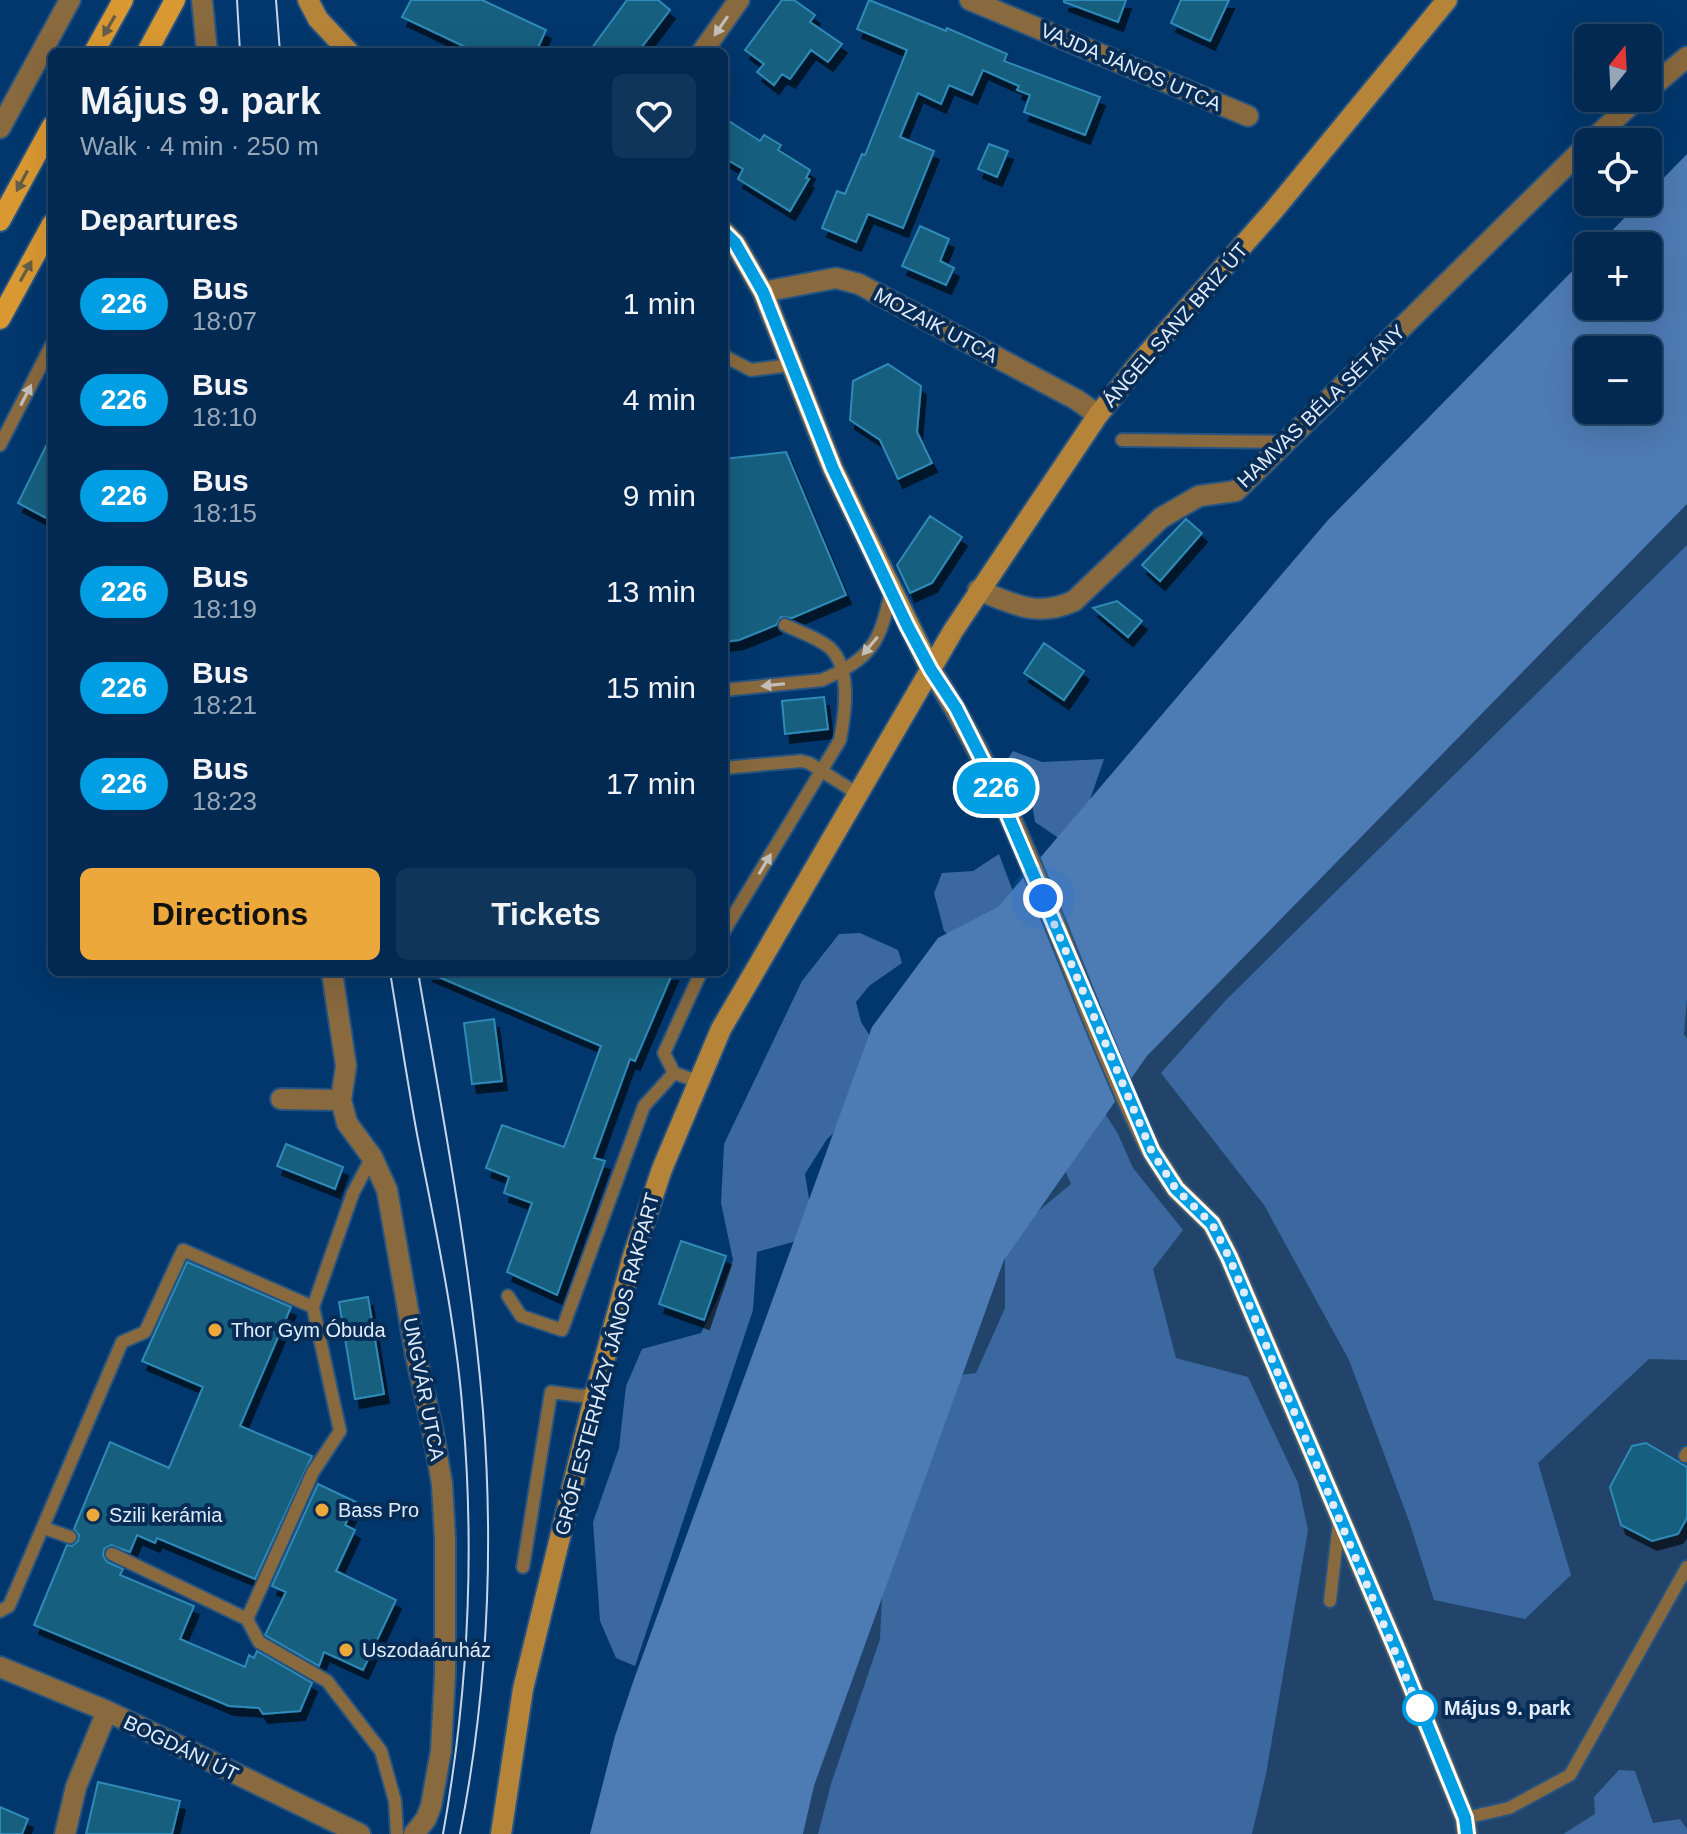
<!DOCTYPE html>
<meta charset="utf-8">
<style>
:root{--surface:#012951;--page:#0f355b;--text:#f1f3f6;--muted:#96a6b7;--line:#234568;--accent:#eda83c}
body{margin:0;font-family:Helvetica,sans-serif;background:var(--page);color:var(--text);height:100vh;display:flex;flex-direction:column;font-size:30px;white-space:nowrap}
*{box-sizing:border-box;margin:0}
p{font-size:26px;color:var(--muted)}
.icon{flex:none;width:44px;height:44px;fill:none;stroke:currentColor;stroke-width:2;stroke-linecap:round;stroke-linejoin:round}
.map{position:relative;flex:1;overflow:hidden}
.drawer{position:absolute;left:48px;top:48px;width:680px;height:928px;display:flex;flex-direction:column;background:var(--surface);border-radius:12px;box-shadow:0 8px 32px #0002,0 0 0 2px var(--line)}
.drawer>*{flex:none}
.badge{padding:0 16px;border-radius:26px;font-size:28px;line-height:52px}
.needle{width:52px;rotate:18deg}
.tools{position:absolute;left:1574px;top:24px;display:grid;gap:16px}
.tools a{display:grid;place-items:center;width:88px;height:88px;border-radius:12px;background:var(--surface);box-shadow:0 8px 32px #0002,0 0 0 2px var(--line);font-size:40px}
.you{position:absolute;width:40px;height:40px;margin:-20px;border:6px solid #fff;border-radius:50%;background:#1a73e8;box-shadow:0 0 0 12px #1a73e833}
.map>.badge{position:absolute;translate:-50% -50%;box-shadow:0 0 0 4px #fff}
h2{padding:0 32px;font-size:30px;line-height:72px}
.round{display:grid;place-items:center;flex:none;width:84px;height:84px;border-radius:12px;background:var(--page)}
.headline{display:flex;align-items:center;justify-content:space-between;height:136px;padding:0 32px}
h1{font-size:38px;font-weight:800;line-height:60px}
.action{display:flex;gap:16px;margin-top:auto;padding:16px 32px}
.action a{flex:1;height:92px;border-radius:12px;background:var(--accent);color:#111;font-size:32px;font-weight:800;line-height:92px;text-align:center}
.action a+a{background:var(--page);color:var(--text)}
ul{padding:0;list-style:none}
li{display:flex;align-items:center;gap:24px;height:96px;padding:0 32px}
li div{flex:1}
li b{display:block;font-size:30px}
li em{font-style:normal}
li .badge{min-width:88px;font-weight:700;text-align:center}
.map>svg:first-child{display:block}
.green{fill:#22446b}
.forest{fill:#3b689f}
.water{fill:#4d7bb3;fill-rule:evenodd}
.building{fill:#185e7f;stroke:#2f8ab6;stroke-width:2;filter:url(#shadow)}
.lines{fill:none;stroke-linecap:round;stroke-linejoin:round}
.lane-casing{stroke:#255483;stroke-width:16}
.street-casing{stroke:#255483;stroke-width:24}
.secondary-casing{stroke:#255483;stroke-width:24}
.primary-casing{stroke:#255483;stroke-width:24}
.lane{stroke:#89693e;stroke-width:12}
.street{stroke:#89693e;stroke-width:20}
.secondary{stroke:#b68439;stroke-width:20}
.primary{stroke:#d99831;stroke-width:20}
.tram{stroke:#c7d6e9;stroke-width:2}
.oneway{fill:#655d46}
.oneway2{fill:#c2beb8}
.line-casing{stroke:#fff;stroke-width:18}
.line{stroke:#009ee3;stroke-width:12}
.walk{stroke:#e1ebf9;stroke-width:8;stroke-dasharray:0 14.4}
.poi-dot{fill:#eda83c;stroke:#072d57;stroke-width:3}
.stop-dot{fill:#fff;stroke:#009ee3;stroke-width:4}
.labels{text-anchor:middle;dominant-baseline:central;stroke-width:8;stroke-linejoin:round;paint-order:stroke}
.street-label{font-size:20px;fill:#e1ebf9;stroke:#072d57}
.poi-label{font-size:20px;fill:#e1ebf9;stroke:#072d57;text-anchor:start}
.stop-label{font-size:20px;font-weight:bold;fill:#e1ebf9;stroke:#072d57;text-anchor:start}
</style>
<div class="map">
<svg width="1687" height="1834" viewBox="0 0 1687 1834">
<defs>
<filter id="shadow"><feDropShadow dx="5" dy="9" stdDeviation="0" flood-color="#0009"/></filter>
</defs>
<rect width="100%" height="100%" fill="#01376c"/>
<path class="green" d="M1687,504V1834H803L814,1786L1004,1260L1147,1056Z"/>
<path class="forest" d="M1687,545V998L1684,1034L1687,1039V1360L1649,1359L1538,1463L1571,1575L1525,1619L1434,1600L1409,1521L1349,1360L1264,1205L1161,1073L1225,1001Z
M1013,751L1042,762L1104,759L1082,823L1060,839L1035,822L1030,793L1011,770L1007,760Z
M999,854L1017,902L958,943L944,931L934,893L942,873L973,871Z
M860,933L898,950L902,963L869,986L856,1002L861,1022L884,1058L873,1098L827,1139L805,1174L815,1236L757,1252L753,1310L635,1666L616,1658L600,1621L593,1522L619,1448L626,1386L642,1349L701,1333L718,1298L733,1260L721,1203L724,1144L802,981L839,934Z
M1096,1099L1118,1134L1133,1168L1183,1230L1153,1269L1176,1358L1248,1377L1298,1483L1308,1530L1266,1774L1252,1834H818L831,1784L880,1639L885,1531L929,1379L976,1373L1005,1308V1239L1071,1184L1061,1161Z
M1619,1770L1635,1771L1653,1823L1680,1819L1687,1829V1834H1563L1595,1814L1594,1797Z"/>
<path class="water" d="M1687,154V504L1147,1056L1004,1260L814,1786L803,1834H590L615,1736L633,1682L872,1027L938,938L998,907L1328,520L1588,255V306H1648V246H1597L1640,202H1648V194ZM1588,350H1648V410H1588Z"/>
<path class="building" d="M411,0H482L546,30L536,52H476L402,17Z
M627,0H658L670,10L638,52H589Z
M782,0H794L815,15L810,22L842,44L828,62L811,50L790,79L782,74L774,85L757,72L764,64L745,50Z
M869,0L946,31L947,28L1007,54L1004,61L1100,97L1085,135L1024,112L1030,95L1017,90L1019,86L983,70L972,95L949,85L941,104L918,93L900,137L934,151L903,228L868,214L856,242L822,228L837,191L845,194L862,154L865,155L907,50L857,29Z
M1064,0H1126L1118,22L1064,2Z
M1181,0H1229L1210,41L1171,23Z
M724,118L760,141L764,135L781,145L778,150L810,170L806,178L809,179L790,211L738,179L743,169L724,158Z
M989,144L1008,151L997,177L978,169Z
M920,226L949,239L940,261L954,268L946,285L902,266Z
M888,364L921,386L917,432L932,463L898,479L880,440L850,420L853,381Z
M52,434V521L18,503Z
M786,452L846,595L792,618L781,617L776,625L739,640L724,642V459Z
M930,516L962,537L932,583L910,593L897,565Z
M1186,519L1202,533L1160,581L1142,565Z
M1117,601L1142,621L1128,637L1093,608Z
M1044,643L1084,671L1064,700L1024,673Z
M824,697L828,729L785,734L782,701Z
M427,972H673L635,1061L630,1059L594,1158L605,1161L557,1295L507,1272L532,1203L504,1193L509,1177L486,1168L502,1125L564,1147L601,1046Z
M494,1019L502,1081L472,1084L464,1023Z
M286,1144L343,1167L335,1189L277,1166Z
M681,1241L726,1256L704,1320L659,1304Z
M187,1262L291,1307L240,1426L312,1456L255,1579L157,1538L155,1543L137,1535L130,1552L111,1545L104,1549L103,1555L107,1562L123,1569L120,1575L194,1606L180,1639L245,1667L249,1655L254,1658L257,1651L312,1683L300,1711L263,1714L259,1708L229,1706L34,1625L67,1545L72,1546L78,1541L79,1535L74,1529L110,1442L169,1468L203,1387L142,1361Z
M368,1297L384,1394L355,1399L339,1302Z
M1646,1443L1687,1467V1518L1678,1534L1652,1541L1621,1525L1610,1487L1632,1446Z
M318,1484L356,1502L345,1525L355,1530L336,1571L396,1600L363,1670L324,1652L319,1666L265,1635L286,1592L272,1586Z
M98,1782L180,1801L172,1834H86Z
M0,1807L28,1819L22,1834H0Z"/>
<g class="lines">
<defs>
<path id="lane" d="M724,356L751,370L792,365
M1122,440L1286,442
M0,445L52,344
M724,690L822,680C872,658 880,643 891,591
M724,768L801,761L809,763L858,794
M724,931L840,740C845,714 852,669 830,648C819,638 799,632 785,625
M697,1081L674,1073L664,1053L701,972
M508,1296L521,1316L562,1330L644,1106L674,1073
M1685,1456L1687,1453
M44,1528L70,1537
M112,1554L247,1619L313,1472L340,1431L313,1307L353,1193L372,1157
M523,1567L551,1392L581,1396L595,1394
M1330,1601L1339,1522
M0,1611L9,1606L122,1342L145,1332L183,1250L313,1307
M247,1619L259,1642L327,1681L381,1751L395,1801L397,1834
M1465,1818L1509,1808L1570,1775L1687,1567"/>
<path id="street" d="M202,0L207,52
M970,0L1248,116
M702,52L739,0
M1648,90L1687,57
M0,128L70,0
M1590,142L1638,98
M763,292L836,278L859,284L1077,400L1098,415
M978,590C1014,604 1036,618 1074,601L1161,518L1199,496L1236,491L1588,144
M931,670C1027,817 1074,994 1152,1152L1176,1189L1212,1224L1229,1257L1398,1653L1465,1818L1467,1834
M332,972L346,1066L341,1100L347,1123L372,1157L387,1190L416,1356L433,1432L442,1484L445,1538V1674L441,1751L431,1806L426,1819L414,1834
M281,1099L341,1100
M0,1667L107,1711L360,1834
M65,1834L76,1787L107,1711"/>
<path id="secondary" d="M308,0L318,19L349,52
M724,232L735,243L763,292L833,469L931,670
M501,1834L523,1689L595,1394L633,1256L662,1169L721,1029L953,631L1098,415L1141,361L1274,210L1447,0"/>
<path id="primary" d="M94,52L123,0
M147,52L175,0
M0,221L52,126
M0,319L52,224"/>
</defs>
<use href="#lane" class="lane-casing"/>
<use href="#street" class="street-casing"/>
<use href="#secondary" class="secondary-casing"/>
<use href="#primary" class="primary-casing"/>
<use href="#lane" class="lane"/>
<use href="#street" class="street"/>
<use href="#secondary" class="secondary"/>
<use href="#primary" class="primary"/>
<path class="tram" d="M237,0L240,52
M276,0L280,52
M390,972C399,1026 407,1080 417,1134C435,1227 456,1321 463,1416C475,1557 468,1695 443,1834
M418,972C443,1117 471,1264 483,1411C494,1551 487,1696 460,1834"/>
</g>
<defs><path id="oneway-solid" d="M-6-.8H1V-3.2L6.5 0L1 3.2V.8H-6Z" transform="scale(2)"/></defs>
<g class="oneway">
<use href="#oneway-solid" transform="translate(109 26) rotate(120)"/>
<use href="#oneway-solid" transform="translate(22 181) rotate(118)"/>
<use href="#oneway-solid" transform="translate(26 271) rotate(-61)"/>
</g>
<g class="oneway2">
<use href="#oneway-solid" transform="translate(721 26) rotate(125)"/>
<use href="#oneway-solid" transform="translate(26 395) rotate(-63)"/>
<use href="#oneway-solid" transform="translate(870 646) rotate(130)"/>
<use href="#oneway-solid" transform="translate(773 685) rotate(174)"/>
<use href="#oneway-solid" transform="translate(765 864) rotate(-59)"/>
</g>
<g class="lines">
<defs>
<path id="line" d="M724,232L735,243L763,292L833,469L907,625L931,670L956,708L995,785L1152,1152L1176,1189L1212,1224L1229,1257L1398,1653L1465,1818L1467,1834"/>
</defs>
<use href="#line" class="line-casing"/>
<use href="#line" class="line"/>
<path class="walk" d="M1043,898L1152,1152L1176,1189L1212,1224L1229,1257L1423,1718L1420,1708"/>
</g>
<g class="poi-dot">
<circle cx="215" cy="1330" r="8"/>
<circle cx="322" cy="1510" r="8"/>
<circle cx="93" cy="1515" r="8"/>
<circle cx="346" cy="1650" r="8"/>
</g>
<circle class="stop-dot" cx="1420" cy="1708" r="16"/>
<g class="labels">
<g class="street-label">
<text transform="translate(1131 67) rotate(23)">VAJDA JÁNOS UTCA</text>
<text transform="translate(936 325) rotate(28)">MOZAIK UTCA</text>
<text transform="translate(1175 325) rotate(-49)">ÁNGEL SANZ BRIZ ÚT</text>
<text transform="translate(1321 406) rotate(-44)">HAMVAS BÉLA SÉTÁNY</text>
<text transform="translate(607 1364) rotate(-75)">GRÓF ESTERHÁZY JÁNOS RAKPART</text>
<text transform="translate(424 1389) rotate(79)">UNGVÁR UTCA</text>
<text transform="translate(181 1748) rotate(26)">BOGDÁNI ÚT</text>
</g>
<g class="poi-label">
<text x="231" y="1330">Thor Gym Óbuda</text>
<text x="338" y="1510">Bass Pro</text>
<text x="109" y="1515">Szili kerámia</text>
<text x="362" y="1650">Uszodaáruház</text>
</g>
<g class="stop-label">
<text x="1444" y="1708">Május 9. park</text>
</g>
</g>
</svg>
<div class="tools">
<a><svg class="needle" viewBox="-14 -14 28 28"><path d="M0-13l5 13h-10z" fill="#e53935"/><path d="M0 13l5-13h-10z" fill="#96a6b7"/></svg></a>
<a><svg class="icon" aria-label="locate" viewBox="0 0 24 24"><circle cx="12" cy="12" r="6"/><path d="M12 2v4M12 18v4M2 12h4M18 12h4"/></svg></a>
<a>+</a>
<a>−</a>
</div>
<div class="you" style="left:1043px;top:898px"></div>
<b class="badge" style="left:996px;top:788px;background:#009ee3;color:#fff">226</b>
<section class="drawer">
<div class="headline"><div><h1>Május 9. park</h1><p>Walk · 4 min · 250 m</p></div><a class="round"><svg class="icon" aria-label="heart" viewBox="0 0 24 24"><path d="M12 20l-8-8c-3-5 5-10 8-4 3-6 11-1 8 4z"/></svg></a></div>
<h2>Departures</h2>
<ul>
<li><span class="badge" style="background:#009ee3;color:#fff">226</span><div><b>Bus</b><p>18:07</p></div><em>1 min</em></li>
<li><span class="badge" style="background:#009ee3;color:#fff">226</span><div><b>Bus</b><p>18:10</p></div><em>4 min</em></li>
<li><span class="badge" style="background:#009ee3;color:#fff">226</span><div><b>Bus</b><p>18:15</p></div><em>9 min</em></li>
<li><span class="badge" style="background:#009ee3;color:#fff">226</span><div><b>Bus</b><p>18:19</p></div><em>13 min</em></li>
<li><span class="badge" style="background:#009ee3;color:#fff">226</span><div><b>Bus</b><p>18:21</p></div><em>15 min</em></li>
<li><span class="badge" style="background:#009ee3;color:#fff">226</span><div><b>Bus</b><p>18:23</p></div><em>17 min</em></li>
</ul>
<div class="action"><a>Directions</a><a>Tickets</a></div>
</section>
</div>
